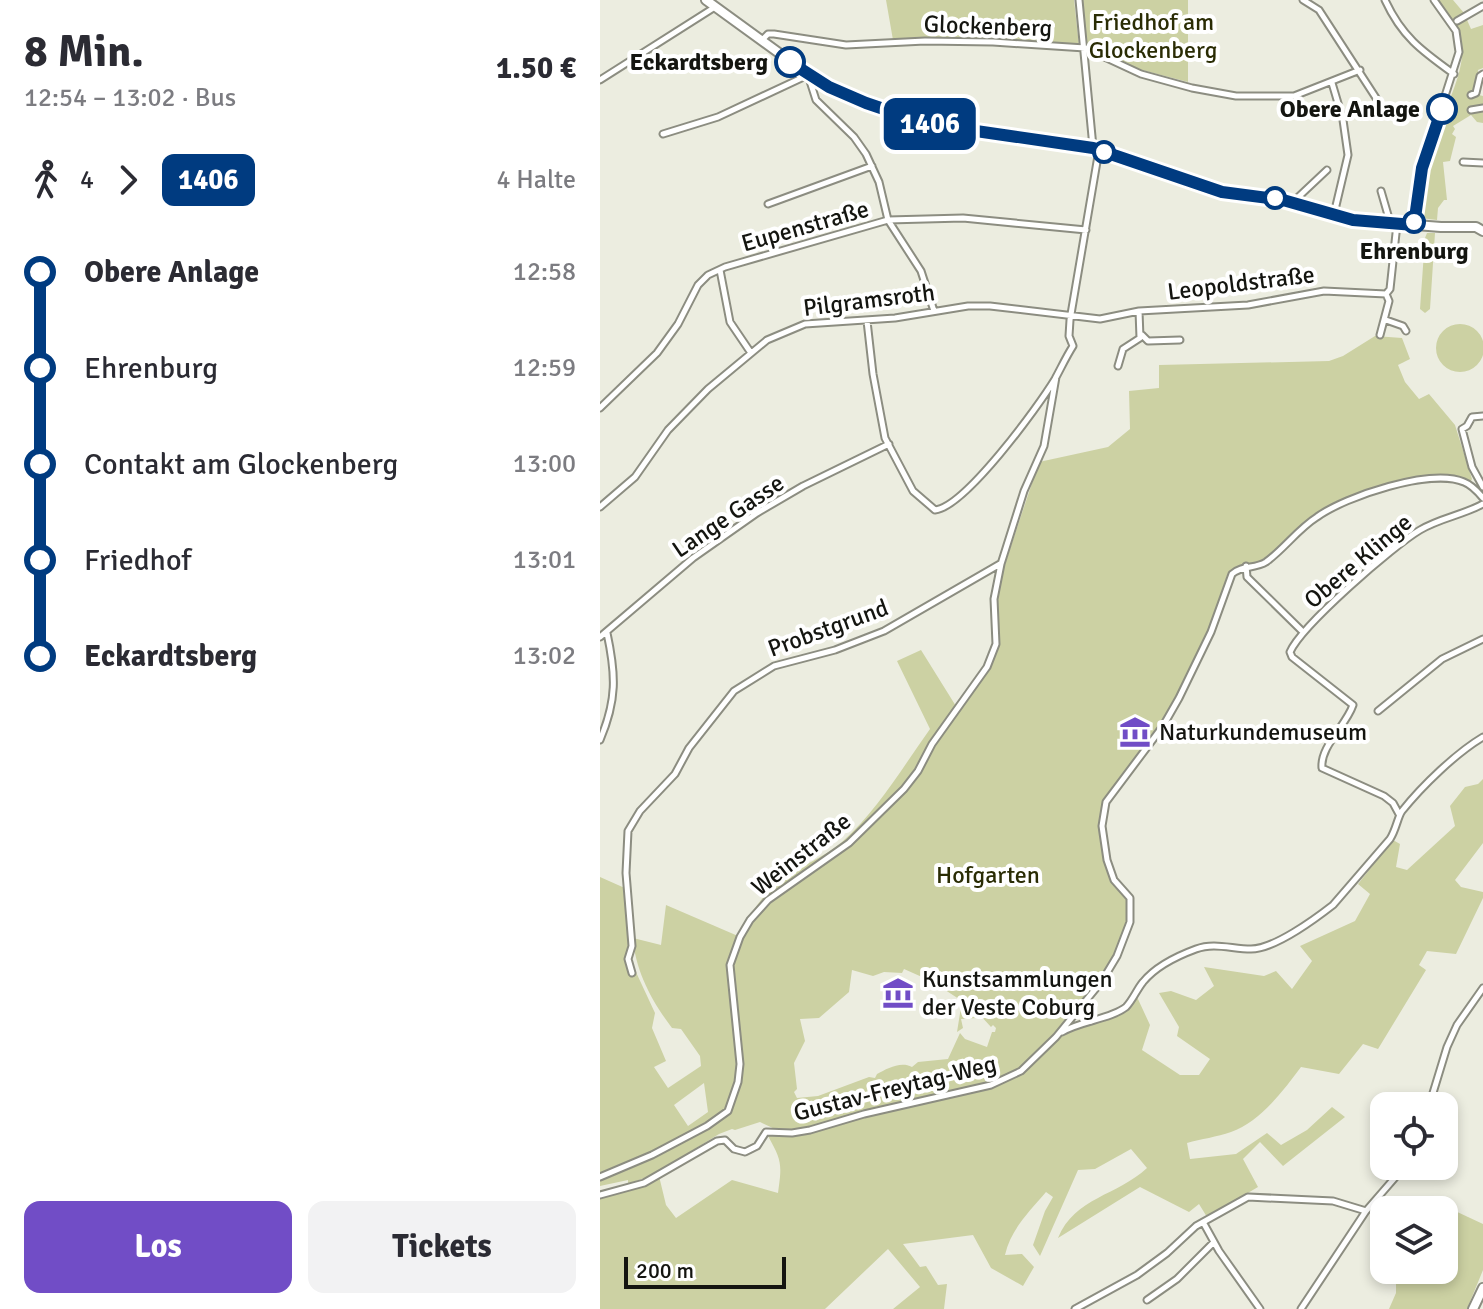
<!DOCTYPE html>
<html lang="de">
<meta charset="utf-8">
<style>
:root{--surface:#fff;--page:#f2f2f3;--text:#2b2b33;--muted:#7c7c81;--accent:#714dc6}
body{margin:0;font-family:Signika,sans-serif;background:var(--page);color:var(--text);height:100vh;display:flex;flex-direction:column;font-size:30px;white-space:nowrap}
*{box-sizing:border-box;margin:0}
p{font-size:26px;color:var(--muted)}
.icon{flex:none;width:44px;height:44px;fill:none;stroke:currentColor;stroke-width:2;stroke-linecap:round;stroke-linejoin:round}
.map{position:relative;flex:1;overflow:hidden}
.drawer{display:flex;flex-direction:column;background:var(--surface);width:600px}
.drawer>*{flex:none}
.badge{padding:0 16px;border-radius:12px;font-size:28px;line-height:52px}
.buttons{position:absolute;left:770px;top:1092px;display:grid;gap:16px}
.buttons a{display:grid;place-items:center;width:88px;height:88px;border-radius:16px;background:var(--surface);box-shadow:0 4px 12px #0003;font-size:40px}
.scale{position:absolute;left:24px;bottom:20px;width:162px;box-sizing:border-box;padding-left:8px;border:4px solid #141510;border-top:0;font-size:22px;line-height:28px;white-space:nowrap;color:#141510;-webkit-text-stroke:6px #fff;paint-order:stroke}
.map>.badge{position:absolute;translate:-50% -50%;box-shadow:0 0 0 4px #fff}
.legs{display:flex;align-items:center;gap:12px;height:88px;padding:0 24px;font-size:26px}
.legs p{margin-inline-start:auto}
.head{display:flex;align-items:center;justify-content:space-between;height:136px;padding:0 24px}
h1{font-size:44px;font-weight:700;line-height:60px}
.cta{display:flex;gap:16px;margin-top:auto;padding:16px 24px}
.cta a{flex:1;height:92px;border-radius:16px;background:var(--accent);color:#fff;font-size:32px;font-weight:700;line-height:92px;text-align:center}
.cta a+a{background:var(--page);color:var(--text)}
ul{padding:0 24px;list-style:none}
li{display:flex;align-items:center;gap:28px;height:96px;font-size:30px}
li i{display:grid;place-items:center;width:12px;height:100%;margin:0 10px;background:currentColor}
li i::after{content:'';width:20px;height:20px;margin:-10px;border:6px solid;border-radius:50%;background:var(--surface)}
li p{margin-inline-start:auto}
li:first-child i{background:linear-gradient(#0000 50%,currentColor 0)}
li:last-child i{background:linear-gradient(currentColor 50%,#0000 0)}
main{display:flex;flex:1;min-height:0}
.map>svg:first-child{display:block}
.green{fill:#ccd1a3;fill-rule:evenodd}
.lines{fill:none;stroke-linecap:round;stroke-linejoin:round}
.street-casing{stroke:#8c8d81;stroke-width:9}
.secondary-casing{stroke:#8c8d81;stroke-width:12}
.street{stroke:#fff;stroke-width:5}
.secondary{stroke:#fff;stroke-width:8}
.line-1-casing{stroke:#fff;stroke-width:18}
.line-1{stroke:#003b80;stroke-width:12}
.stop-1-dot{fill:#fff;stroke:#003b80;stroke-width:4}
.labels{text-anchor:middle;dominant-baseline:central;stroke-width:8;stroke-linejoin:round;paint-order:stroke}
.park-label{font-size:24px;fill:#2a2c04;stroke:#fff}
.street-label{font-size:24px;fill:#141510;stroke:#fff}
.stop-label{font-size:24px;font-weight:bold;fill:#141510;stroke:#fff;text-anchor:end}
.poi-label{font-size:24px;fill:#141510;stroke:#fff;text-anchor:start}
</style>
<main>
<section class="drawer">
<div class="head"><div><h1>8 Min.</h1><p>12:54 – 13:02 · Bus</p></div><b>1.50 €</b></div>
<div class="legs"><svg class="icon" aria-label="walk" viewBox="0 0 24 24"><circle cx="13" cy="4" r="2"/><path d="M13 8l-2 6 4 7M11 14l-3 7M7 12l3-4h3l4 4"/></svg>4<svg class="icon" aria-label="forward" viewBox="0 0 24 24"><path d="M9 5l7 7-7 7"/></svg><b class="badge" style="background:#003b80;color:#fff">1406</b><p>4 Halte</p></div>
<ul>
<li><i style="color:#003b80"></i><b>Obere Anlage</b><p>12:58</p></li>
<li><i style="color:#003b80"></i><span>Ehrenburg</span><p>12:59</p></li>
<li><i style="color:#003b80"></i><span>Contakt am Glockenberg</span><p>13:00</p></li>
<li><i style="color:#003b80"></i><span>Friedhof</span><p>13:01</p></li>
<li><i style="color:#003b80"></i><b>Eckardtsberg</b><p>13:02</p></li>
</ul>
<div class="cta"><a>Los</a><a>Tickets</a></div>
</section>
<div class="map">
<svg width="883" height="1309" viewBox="0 0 883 1309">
<rect width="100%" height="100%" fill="#ecede0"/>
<path class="green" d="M286,0H474L479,45L364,37L293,40Z
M481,0H588V82L542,70L486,46Z
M838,0H853L864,13L871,29L883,25V68L878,70L879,95L883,96V123L877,122L871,115L853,126L855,129L852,134L856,137L850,161L843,162L847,200H844L838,208L837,220L821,218L818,214C821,187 827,160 836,134C845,107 865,73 862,44C860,26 848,13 838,0Z
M827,233H835L830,309L825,313L820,309L825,238Z
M836 348a24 24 0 1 1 48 0a24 24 0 1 1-48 0Z
M775,336L802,338L810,359L798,365L805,382L819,399L829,394L855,425L872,479L870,483L855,477L821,476L745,500L721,510L664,560L641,565L627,576L608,630L567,715L501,806V828L507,872L529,903L528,922L521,944L502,977L432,1059L414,1073L388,1083L281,1106L200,1130H177L160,1122L135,1130L132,1129L119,1134L55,1174L28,1184V1180L0,1186V877L27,889L31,946L26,952V967L31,973L35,970L55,1013L52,1028L66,1061L54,1067L68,1088L101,1066L100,1056L81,1029L72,1028C53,1003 35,971 33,938L61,945L66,905L138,936C150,915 163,892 184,878C203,865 224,857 242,842C278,810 302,768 330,729L297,661L321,650L359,711L395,655L399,639L396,608L401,576L439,462L508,447L530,429L529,391L559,388V365L729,361L743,356ZM304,969L331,981L334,980L336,984L362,1001L357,1032L363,1028L361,1019L377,1018L380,1015L391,1027L393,1025L396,1028L395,1032H392L387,1047L365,1039L360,1033L348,1059L318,1062L312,1067C300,1061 287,1069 277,1074L275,1078L269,1077L218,1096L197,1098L194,1092L197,1089L194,1063L205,1041L200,1019L219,1018L249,992L252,970L273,976L284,972L302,973ZM104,1083L108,1112L88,1126L74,1105Z
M883,779V843L855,880L861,887L883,892V898L856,954L827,951L819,965L826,970L778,1049L763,1044L739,1074L701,1067C683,1091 660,1122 631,1132C617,1137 601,1139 587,1143L590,1159L636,1154L667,1133L681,1145L707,1130L732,1107L745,1117L683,1166L660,1142L643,1159L658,1187L607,1217L599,1204L589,1212L540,1187L458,1238C475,1197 517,1196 547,1168L531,1149L495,1169L478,1170L440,1256L433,1245L445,1211L453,1197L446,1192C429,1212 411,1229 405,1255L422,1254L434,1267L423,1286L391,1268L373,1235L303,1244L320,1267L326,1266L338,1285L347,1284L344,1309H293L320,1287L288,1249L225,1309H0V1195L59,1176L66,1205L76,1218L132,1180L178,1193C182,1164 182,1161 168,1136L193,1135L396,1086L425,1072L463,1032L525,1011L537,997L550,1025L542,1050L580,1075H599L610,1059L577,1036L579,1027L559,993L571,991L596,1000L614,986L604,967L664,976L676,971L692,989L712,961L700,946L755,921L770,894L758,884L793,840L800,844L796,867L807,870L855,826L850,806L865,787L878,784Z
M823,1196L883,1224V1270L867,1309H789L796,1293V1270H844V1210H816Z"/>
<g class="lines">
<defs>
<path id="street" d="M479,0L493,147
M703,0L719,10L778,101
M785,0C802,37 822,51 854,74
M857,21L883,6
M162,40L168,34H174L246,45L325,41L393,42L485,48L541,74L592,88L636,96H694L760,70
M0,80L115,7
M732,83L743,120L748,155L734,214
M871,95L876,93L880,76L883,74
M871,110L883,108
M63,134L118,117L208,75L216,100L254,137L266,154L279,182L288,220L321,271L334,311
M863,162L883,163
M781,191L790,222
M693,202L727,170
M168,204L272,166
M814,225L822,168L859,52L856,31L834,0
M120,270L130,322L151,353
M786,320L803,326L806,331
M267,321L273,374L285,438L313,491L335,510C365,507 438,407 455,379C461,368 466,357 473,346L469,336L470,320L499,150
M542,335L548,341L580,340
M780,335L789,301L786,294L790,289L797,224
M518,366L523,349L540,338L539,311
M0,408L57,353L78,324L98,285L108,275L125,267L288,220L363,218L486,230
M883,416L872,417L867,426L862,429L872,467L883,487
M0,507L35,477L68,430L108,389L167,340L205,324L295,318L368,306H390L500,319L539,311L648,305L724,291L786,294
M646,566L647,577L703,632
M0,637L93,558L157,513L203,486L289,444
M778,711L842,659L883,639
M0,740C17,700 16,675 7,633
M799,814L793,803L784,796L722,768C720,746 746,726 753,705L692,657L690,652C702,625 793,546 820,530C840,518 863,515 883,504
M32,973L28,959L32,946L26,873L28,831L40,811L75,774L89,748L134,691L174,666L235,650L284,631L400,564
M462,1032C480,1021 511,1019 526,1007C533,1000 537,989 543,982C556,966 577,956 596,949C614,942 632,949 651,949C674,949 715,919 733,905L790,839C796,830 798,816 802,811C822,786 856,753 883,737
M829,1106L847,1047L857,1025L883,988
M0,1177L52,1155L107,1126L128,1111L138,1082L140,1064L130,965L140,937L150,920L168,900L249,843L304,789L318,771L332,744L387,667L396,644L394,599L401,564L424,491L444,446L456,377
M0,1195L44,1183L117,1141L125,1140L134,1149L145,1152L157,1146L166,1132L192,1133L210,1130L264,1114L391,1085L421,1071L456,1037L502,981L517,956L530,922V898L514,880L507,860L502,826L506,802L563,726L579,698L611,632L632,574C642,565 655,569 666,562C684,549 698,529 717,517C746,496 831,468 864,482C872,485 878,492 883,498
M603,1222L619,1251L660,1309
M547,1300L577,1279L614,1242
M475,1309L537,1275L567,1253L596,1226L648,1197L733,1201L766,1211
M701,1309L766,1211L805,1166"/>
<path id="secondary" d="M106,0L219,82L266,103L314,120L493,148L603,187L638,195L683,200L753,220L841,227H876L883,231
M873,1309L883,1288"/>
</defs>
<use href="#street" class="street-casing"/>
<use href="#secondary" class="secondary-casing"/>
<use href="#street" class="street"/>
<use href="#secondary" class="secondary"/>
</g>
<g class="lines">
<defs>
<path id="line-1" d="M190,62L229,87L266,103L328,124L493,148L622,192L683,200L753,220L814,225L822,168L842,109"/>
</defs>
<use href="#line-1" class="line-1-casing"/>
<use href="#line-1" class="line-1"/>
</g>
<defs>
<symbol id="museum-bare" viewBox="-9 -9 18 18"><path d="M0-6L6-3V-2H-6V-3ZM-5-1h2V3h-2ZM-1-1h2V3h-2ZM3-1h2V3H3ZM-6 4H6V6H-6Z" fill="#714dc6" stroke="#fff" stroke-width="2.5" paint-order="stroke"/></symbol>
</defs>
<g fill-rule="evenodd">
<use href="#museum-bare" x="513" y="710" width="44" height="44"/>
<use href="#museum-bare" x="276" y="971" width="44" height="44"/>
</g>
<g class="stop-1-dot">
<circle cx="190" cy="62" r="14"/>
<circle cx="842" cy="109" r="14"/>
<circle cx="504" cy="152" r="10"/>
<circle cx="675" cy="198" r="10"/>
<circle cx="814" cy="222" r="10"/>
</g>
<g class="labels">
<g class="park-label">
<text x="553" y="22">Friedhof am<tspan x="553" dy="28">Glockenberg</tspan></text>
<text x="388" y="875">Hofgarten</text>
</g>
<g class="street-label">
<text transform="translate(388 26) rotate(2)">Glockenberg</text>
<text transform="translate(205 226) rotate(-16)">Eupenstraße</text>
<text transform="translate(641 283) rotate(-7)">Leopoldstraße</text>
<text transform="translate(269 300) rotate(-7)">Pilgramsroth</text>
<text transform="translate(128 516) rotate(-34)">Lange Gasse</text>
<text transform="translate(758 561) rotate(-40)">Obere Klinge</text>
<text transform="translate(228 628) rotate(-20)">Probstgrund</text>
<text transform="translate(201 854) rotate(-38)">Weinstraße</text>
<text transform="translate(295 1088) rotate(-14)">Gustav-Freytag-Weg</text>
</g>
<g class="stop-label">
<text x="168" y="62">Eckardtsberg</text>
<text x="820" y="109">Obere Anlage</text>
<text x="814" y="251" text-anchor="middle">Ehrenburg</text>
</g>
<g class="poi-label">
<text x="559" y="732">Naturkundemuseum</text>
<text x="322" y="979">Kunstsammlungen<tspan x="322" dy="28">der Veste Coburg</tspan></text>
</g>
</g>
</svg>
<div class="buttons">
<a><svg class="icon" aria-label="locate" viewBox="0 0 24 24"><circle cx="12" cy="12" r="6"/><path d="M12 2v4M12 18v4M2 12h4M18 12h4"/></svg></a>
<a><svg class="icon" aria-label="layers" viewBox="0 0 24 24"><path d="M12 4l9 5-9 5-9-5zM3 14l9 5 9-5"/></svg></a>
</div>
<div class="scale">200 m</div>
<b class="badge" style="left:330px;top:124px;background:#003b80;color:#fff">1406</b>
</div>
</main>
